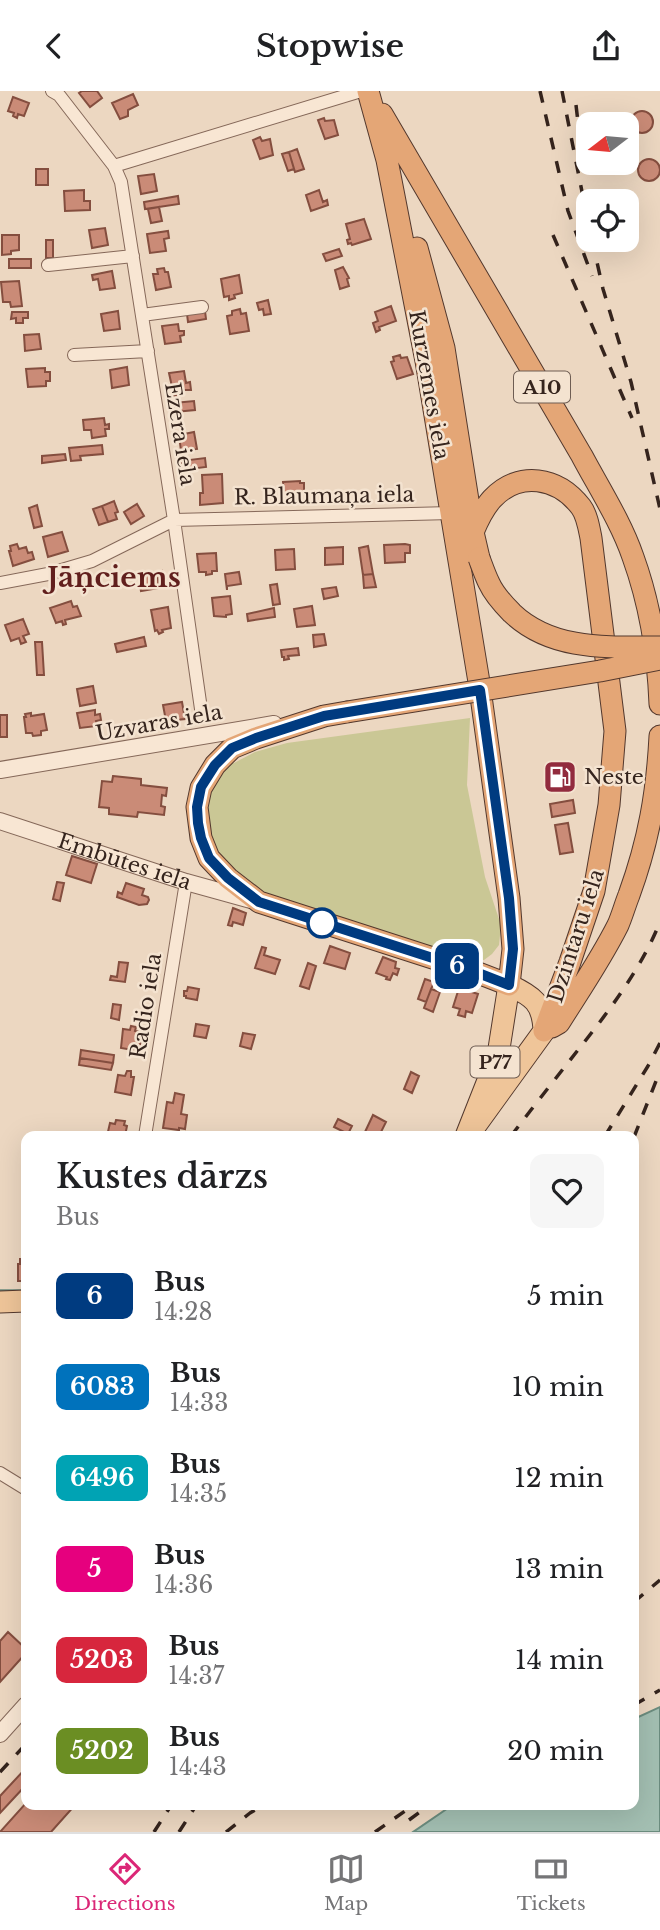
<!DOCTYPE html>
<meta charset="utf-8">
<style>
:root{--surface:#fff;--page:#f6f6f6;--text:#202124;--muted:#757577;--line:#e0e0e0;--accent:#db2777}
body{margin:0;font-family:"Libre Baskerville",serif;background:var(--page);color:var(--text);height:100vh;display:flex;flex-direction:column;font-size:26px;white-space:nowrap}
*{box-sizing:border-box;margin:0}
p{font-size:23px;color:var(--muted)}
.icon{flex:none;width:38px;height:38px;fill:none;stroke:currentColor;stroke-width:2;stroke-linecap:round;stroke-linejoin:round}
.map{position:relative;flex:1;overflow:hidden}
.drawer{position:absolute;left:21px;top:1040px;width:618px;height:679px;display:flex;flex-direction:column;background:var(--surface);border-radius:14px;box-shadow:0 7px 28px #0002}
.drawer>*{flex:none}
.badge{padding:0 14px;border-radius:10px;font-size:24px;line-height:46px}
.needle{width:46px;rotate:254deg}
.fabs{position:absolute;left:576px;top:21px;display:grid;gap:14px}
.fabs a{display:grid;place-items:center;width:63px;height:63px;border-radius:14px;background:var(--surface);box-shadow:0 7px 28px #0002;font-size:35px}
.map>.badge{position:absolute;translate:-50% -50%;box-shadow:0 0 0 4px #fff}
.round{display:grid;place-items:center;flex:none;width:74px;height:74px;border-radius:14px;background:var(--page)}
.headline{display:flex;align-items:center;justify-content:space-between;height:119px;padding:0 35px}
h1{font-size:33px;font-weight:600;line-height:52px}
ul{padding:0;list-style:none}
li{display:flex;align-items:center;gap:21px;height:91px;padding:0 35px}
li div{flex:1}
li b{display:block;font-size:26px}
li em{font-style:normal}
li .badge{min-width:77px;font-weight:700;text-align:center}
header{display:flex;justify-content:space-between;align-items:center;height:91px;padding:0 35px;background:var(--surface);font-size:32px;font-weight:600}
.dock{display:flex;justify-content:space-around;align-items:center;height:98px;border-top:2px solid var(--line);background:var(--surface);font-size:19px;color:var(--muted)}
.dock a{display:grid;justify-items:center;gap:4px}
.dock .on{color:var(--accent)}
.map>svg:first-child{display:block}
.green{fill:#cac795}
.water{fill:#a3bfb2;stroke:#6b8c7e;stroke-width:2}
.lines{fill:none;stroke-linecap:round;stroke-linejoin:round}
.stream{stroke:#6b8c7e;stroke-width:3.5}
.building{fill:#ca8b77;stroke:#844e3f;stroke-width:2}
.minor-casing{stroke:#856859;stroke-width:14}
.tertiary-casing{stroke:#856859;stroke-width:18}
.primary-casing{stroke:#53382d;stroke-width:23}
.trunk-casing{stroke:#53382d;stroke-width:23}
.minor{stroke:#f8e6d3;stroke-width:12}
.tertiary{stroke:#f8e6d3;stroke-width:16}
.primary{stroke:#efc599;stroke-width:21}
.trunk{stroke:#e4a676;stroke-width:21}
.rail{stroke:#35241d;stroke-width:3.5;stroke-dasharray:12 12;stroke-linecap:butt}
.trunk-bridge-casing{stroke:#53382d;stroke-width:23;stroke-linecap:butt}
.trunk-bridge{stroke:#e4a676;stroke-width:21}
.line-casing{stroke:#fff;stroke-width:16}
.line{stroke:#003b80;stroke-width:10}
.stop-dot{fill:#fff;stroke:#003b80;stroke-width:3.5}
.labels{text-anchor:middle;dominant-baseline:central;stroke-width:5;stroke-linejoin:round;paint-order:stroke}
.shield{fill:#f4e3d0;stroke:#6e5d53;stroke-width:2}
.shield-label{font-size:19px;font-weight:bold;fill:#35241d}
.street-label{font-size:21px;fill:#35241d;stroke:#f4e3d0}
.poi-label{font-size:21px;fill:#35241d;stroke:#f4e3d0;text-anchor:start}
.district-label{font-size:28px;font-weight:bold;fill:#611f1d;stroke:#f4e3d0}
</style>
<header><svg class="icon" aria-label="back" viewBox="0 0 24 24"><path d="M15 5l-7 7 7 7"/></svg>Stopwise<svg class="icon" aria-label="share" viewBox="0 0 24 24"><path d="M12 15V3M7 8l5-5 5 5M5 13v7h14v-7"/></svg></header>
<div class="map">
<svg width="660" height="1741" viewBox="0 0 660 1741">
<rect width="100%" height="100%" fill="#ecd7c1"/>
<path class="green" d="M470,627L467,694L485,786L501,834L499,854L492,863L484,869H471L258,800L221,772L204,732L209,697L227,672H234L255,661L287,652Z"/>
<path class="water" d="M660,1616V1741H413L454,1713H634V1628Z"/>
<g class="lines">
<path class="stream" d="M0,1200H26"/>
</g>
<path class="building" d="M82,0H97L102,7L90,16L79,2Z
M133,3L138,14L128,19V25L120,28L112,12Z
M13,6L29,12L24,25L18,23L17,27L13,25L14,22L8,20Z
M631 31a11 11 0 1 1 22 0a11 11 0 1 1-22 0Z
M324,27L325,30L334,29L338,44L325,48L318,29Z
M260,46L262,50L270,48L273,64L260,68L253,49Z
M297,58L304,78L295,81L289,61Z
M289,61L294,78L288,80L282,63Z
M638 79a11 11 0 1 1 22 0a11 11 0 1 1-22 0Z
M36,78H48V94H36Z
M154,83L157,100L141,103L138,85Z
M84,99V110H90V119L65,120L64,100Z
M319,99L323,111L327,109L328,114L311,120L306,104Z
M178,105L179,113L145,118L144,111Z
M159,116L162,130L151,132L148,118Z
M364,128L371,148L352,154L351,152L348,153L347,149L350,148L346,133Z
M105,137L108,154L92,157L89,139Z
M168,140L169,147L164,148L166,160L150,162L147,143Z
M2,144H19V159L11,160V163L2,164Z
M46,149H53V167H46Z
M339,158L342,165L326,170L323,163Z
M9,168H31V177H9Z
M343,176L349,187L347,188L349,195L340,198L335,179Z
M164,177L165,181H168L171,196L156,199L153,183H158L157,178Z
M112,180L115,197L100,199L98,188L93,189L92,184Z
M239,184L242,202L234,204L235,207L229,209V205L224,206L221,188Z
M19,190L22,215L11,216L10,211H3L1,191Z
M268,209L271,223L264,224L263,218L259,219L257,212Z
M391,215L396,230L379,236L380,239L376,241L373,232L378,230L375,221Z
M240,218L241,223L246,222L249,240L230,243L227,225L232,224V220Z
M118,220L120,238L104,240L101,223Z
M205,220L206,228L188,231L187,223Z
M12,221H28V227H23V232H16V227L11,228Z
M178,233L179,240H184V244L180,245L181,251L165,253L162,235Z
M39,243L41,258L25,260L24,244Z
M400,264L401,267L407,266L413,283L397,288L391,271L394,270L393,266Z
M127,276L129,294L112,297L110,279Z
M45,277V281H50V290H46V295L28,296L26,278Z
M184,280L186,292L190,291L191,299H182V303L174,305L169,282Z
M194,310L195,319L175,321L174,312Z
M104,327L105,334L109,333V338H105L106,345L92,347L91,339H84L83,329Z
M194,341L197,358L181,360L179,344Z
M102,354L103,363L80,365L81,369L71,370L69,357Z
M65,363L66,369L42,372V365Z
M205,367L206,376L182,379L181,370Z
M222,383L223,412L200,414V402H203L202,384Z
M300,390V392H304V401H300L301,408L284,409L283,391Z
M114,410L118,421L115,422L117,428L108,431L102,415Z
M137,413L144,425L131,433L124,421Z
M37,414L42,435L34,437L29,417Z
M102,415L108,431L99,434L93,418Z
M62,441L68,460L48,466L43,446Z
M17,453L19,458L26,456L28,462L32,461L34,468L13,475L9,460H11L10,455Z
M405,453L410,454V462H405V471L385,472L384,454Z
M368,455L373,483L363,484L359,457Z
M343,456V473L325,474V457Z
M294,458L295,478L276,479L275,459Z
M216,462L217,480H212V483L206,484V481H199L197,463Z
M162,480L163,486L158,487L159,497L141,500L138,484Z
M239,481L241,493L227,495V499L225,483Z
M373,483L376,496L364,497L363,484Z
M277,493L280,513L273,514L270,494Z
M336,496L338,505L324,508L322,498Z
M230,505L232,523L226,524V526L214,525L212,507Z
M71,510L73,516L77,515L81,525L65,529L66,533L63,534L62,530L56,532L50,517Z
M312,515L315,534L297,536L294,518Z
M168,516L171,537L162,539L163,541L159,543L157,539L155,540L151,519Z
M274,517L275,526L248,530L247,523Z
M23,528L29,543L23,545L26,551L21,553L19,547L11,550L5,534Z
M324,543L326,554L314,556L313,544Z
M144,546L146,555L117,561L115,553Z
M35,551H42L44,584H37Z
M298,557L299,564L288,565L289,568L284,569V566H282L281,559Z
M93,595L96,612L80,615L77,598Z
M182,611L185,628L166,630L163,614Z
M95,619V624L100,623L101,629L96,630L97,635L80,637L77,622Z
M31,622V625L44,623L47,639L41,640V644L33,645L32,642H26L24,626H26L25,623Z
M0,624H7V646H0Z
M113,685L141,688V694L167,697L166,705L162,704L161,715L165,716L164,724L138,721L137,726L109,723V717L99,716L102,690L112,691Z
M573,709L575,722L552,726L550,713Z
M568,732L573,761L560,763L555,734Z
M72,765L97,773L91,792L66,784Z
M57,791L64,792L60,810L53,808Z
M126,792L144,798L142,804L148,806L149,809L147,813L139,814L117,806L118,801L122,803Z
M233,817L246,822L243,834L233,831L232,835L228,834Z
M330,855L350,862L345,878L324,872Z
M262,856L266,857L264,864L280,869L275,883L255,877Z
M383,866L396,871L395,877L399,878L397,884L393,882L390,889L386,888L387,886L376,882Z
M119,871L128,872L125,891L110,889L111,885L117,886Z
M308,872L316,875L309,898L300,895Z
M425,888L434,891L426,911L418,908Z
M188,896L199,898L197,909L186,907V905H184V900H187Z
M459,897L478,903L472,922L466,920L465,926L458,924L460,918L453,916Z
M431,898L440,901L433,921L424,917Z
M113,913L121,914L119,929L111,927Z
M196,933L209,935L206,947L194,945Z
M131,935L136,936L135,940L142,941L139,960L121,957L123,938L130,939Z
M243,942L255,944L251,958L240,955Z
M81,959L114,964L113,972L80,967Z
M80,967L113,972L111,979L79,974Z
M127,980H131V986H134L131,1004L115,1001L118,984L125,985Z
M411,981L419,985L412,1002L404,998Z
M175,1002L184,1004L181,1023L187,1024L185,1038L179,1037V1039L163,1037L167,1011L173,1012Z
M373,1024L386,1031L379,1045H367L368,1043L365,1041Z
M338,1028L352,1035L348,1043L334,1036Z
M116,1029L125,1030L124,1034L127,1035L125,1045H107L110,1032L115,1033Z
M20,1168H26V1190H18V1173H20Z
M8,1541L26,1558V1562L0,1591V1550Z
M26,1677V1694L0,1722V1705Z
M26,1712V1713H76L51,1741H0Z"/>
<g class="lines">
<defs>
<path id="minor" d="M52,0L59,4L114,75L121,91L174,429L201,618
M114,75L361,0
M48,174L133,165
M142,224L202,216
M74,264L148,260
M0,492L48,483L92,470L174,429L451,422
M145,1045L186,791
M0,1382L26,1398"/>
<g id="tertiary">
<path d="M0,679L274,633"/>
<path id="s1" d="M0,730L186,791L251,809"/>
<path d="M0,1643L26,1614"/>
</g>
<path id="primary" d="M466,1045L498,964L509,894C533,905 543,912 544,940L468,1045
M0,1211L26,1210"/>
<path id="trunk" d="M382,23L582,365C599,397 621,431 633,466C650,513 658,563 660,613
M417,157L444,257L473,441L479,467
M473,441C478,429 483,418 492,408C519,379 558,386 581,416C587,424 589,437 591,447L615,640L609,714L594,800L570,871L544,940
M347,621L324,625L256,647L232,657L215,674L201,697L197,716L201,747L209,767L228,787L259,811L473,880L509,894L513,858L509,807L479,591L426,270L387,69L368,0
M552,936L559,932C579,900 601,868 618,834C622,825 625,814 629,804C649,749 657,702 660,645"/>
</defs>
<use href="#minor" class="minor-casing"/>
<use href="#tertiary" class="tertiary-casing"/>
<use href="#primary" class="primary-casing"/>
<use href="#trunk" class="trunk-casing"/>
<use href="#minor" class="minor"/>
<use href="#tertiary" class="tertiary"/>
<use href="#primary" class="primary"/>
<use href="#trunk" class="trunk"/>
<path class="rail" d="M540,0L568,120L592,185
M562,0L588,131
M576,14L579,40
M553,144L632,327
M592,149L603,198L631,291L660,418
M511,1045C533,1016 556,987 578,959C609,920 641,878 660,831
M605,1045L648,975L660,952
M634,1046L660,980
M634,1511L660,1489
M634,1614L660,1599
M0,1681L26,1653
M409,1729L431,1713
M154,1741L172,1713
M179,1741L197,1713
M226,1741L250,1722L265,1713
M375,1741L415,1713"/>
<defs>
<path id="trunk-bridge" d="M479,467C482,475 485,484 489,492C494,503 503,513 512,522C552,560 608,556 660,556
M347,621L600,580L660,568"/>
</defs>
<use href="#trunk-bridge" class="trunk-bridge-casing"/>
<use href="#trunk-bridge" class="trunk-bridge"/>
</g>
<g class="lines">
<defs>
<path id="line" d="M480,599L509,807L513,858L509,894L473,880L259,811L228,787L209,767L201,747L198,732L197,716L201,696L215,674L232,657L256,647L324,625Z"/>
</defs>
<use href="#line" class="line-casing"/>
<use href="#line" class="line"/>
</g>
<defs>
<symbol id="fuel-square" viewBox="-11 -11 22 22"><rect x="-9" y="-9" width="18" height="18" rx="4" fill="#922b3e" stroke="#f4e3d0"/><path d="M-5.5-6h7V0h2V4h1.3V-2.5L3-4.5l.8-.8L6-3V5H2.5V1h-1V6h-7ZM-4.2-4.7v3.2H.2V-4.7Z" fill="#fff"/></symbol>
</defs>
<g fill-rule="evenodd">
<use href="#fuel-square" x="541" y="667" width="38" height="38"/>
</g>
<circle class="stop-dot" cx="322" cy="832" r="14"/>
<g class="labels">
<g class="shield">
<rect x="514" y="280.5" width="56" height="31" rx="5"/>
<rect x="470.5" y="955.5" width="49" height="31" rx="5"/>
</g>
<g class="shield-label">
<text x="542" y="296">A10</text>
<text x="495" y="971">P77</text>
</g>
<g class="street-label">
<text transform="translate(429 294) rotate(80)">Kurzemes iela</text>
<text transform="translate(180 343) rotate(81)">Ezera iela</text>
<text transform="translate(324 405) rotate(-1)">R. Blaumaņa iela</text>
<text transform="translate(159 632) rotate(-10)">Uzvaras iela</text>
<text stroke="none"><textPath href="#s1" startOffset="131">Embūtes iela</textPath></text>
<text transform="translate(576 845) rotate(-72)">Dzintaru iela</text>
<text transform="translate(146 915) rotate(-81)">Radio iela</text>
</g>
<g class="poi-label">
<text x="584" y="686">Neste</text>
</g>
<g class="district-label">
<text x="114" y="486">Jāņciems</text>
</g>
</g>
</svg>
<div class="fabs">
<a><svg class="needle" viewBox="-14 -14 28 28"><path d="M0-13l5 13h-10z" fill="#e53935"/><path d="M0 13l5-13h-10z" fill="#757577"/></svg></a>
<a><svg class="icon" aria-label="locate" viewBox="0 0 24 24"><circle cx="12" cy="12" r="6"/><path d="M12 2v4M12 18v4M2 12h4M18 12h4"/></svg></a>
</div>
<b class="badge" style="left:457px;top:875px;background:#003b80;color:#fff">6</b>
<section class="drawer">
<div class="headline"><div><h1>Kustes dārzs</h1><p>Bus</p></div><a class="round"><svg class="icon" aria-label="heart" viewBox="0 0 24 24"><path d="M12 20l-8-8c-3-5 5-10 8-4 3-6 11-1 8 4z"/></svg></a></div>
<ul>
<li><span class="badge" style="background:#003b80;color:#fff">6</span><div><b>Bus</b><p>14:28</p></div><em>5 min</em></li>
<li><span class="badge" style="background:#0072bc;color:#fff">6083</span><div><b>Bus</b><p>14:33</p></div><em>10 min</em></li>
<li><span class="badge" style="background:#00a3b4;color:#fff">6496</span><div><b>Bus</b><p>14:35</p></div><em>12 min</em></li>
<li><span class="badge" style="background:#e6007e;color:#fff">5</span><div><b>Bus</b><p>14:36</p></div><em>13 min</em></li>
<li><span class="badge" style="background:#d7263d;color:#fff">5203</span><div><b>Bus</b><p>14:37</p></div><em>14 min</em></li>
<li><span class="badge" style="background:#6b8e23;color:#fff">5202</span><div><b>Bus</b><p>14:43</p></div><em>20 min</em></li>
</ul>
</section>
</div>
<nav class="dock">
<a class="on"><svg class="icon" aria-label="directions" viewBox="0 0 24 24"><path d="M12 3l9 9-9 9-9-9zM9 14v-3h6M13 9l2 2-2 2"/></svg>Directions</a>
<a><svg class="icon" aria-label="map" viewBox="0 0 24 24"><path d="M3 6l6-2 6 2 6-2v14l-6 2-6-2-6 2zM9 4v14M15 6v14"/></svg>Map</a>
<a><svg class="icon" aria-label="tickets" viewBox="0 0 24 24"><path d="M3 7h18v10H3zM15 7v10"/></svg>Tickets</a>
</nav>
